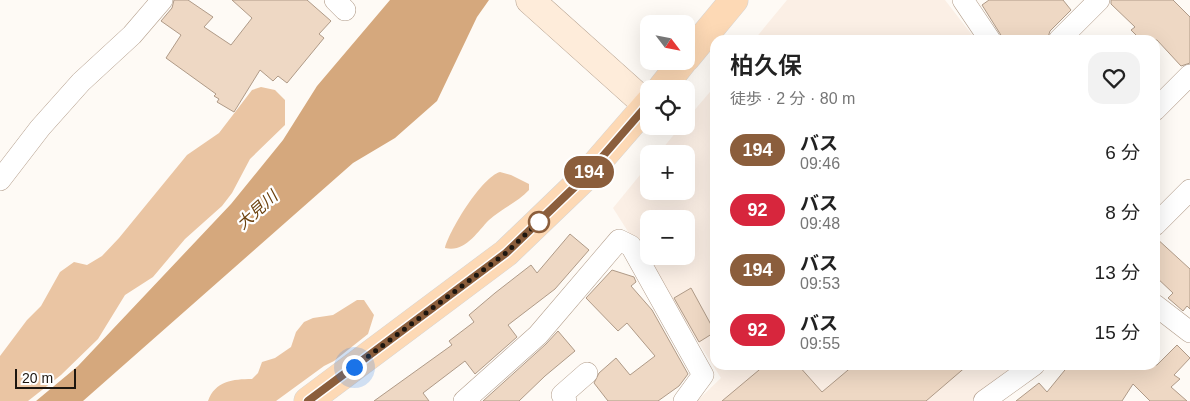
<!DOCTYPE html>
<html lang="ja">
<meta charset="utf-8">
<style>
:root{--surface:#fff;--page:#f2f2f2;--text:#222;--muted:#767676}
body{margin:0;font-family:Arial,"Noto Sans JP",sans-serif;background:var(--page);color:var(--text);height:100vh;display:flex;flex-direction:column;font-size:19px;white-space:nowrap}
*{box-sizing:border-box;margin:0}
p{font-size:16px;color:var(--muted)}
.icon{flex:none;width:28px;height:28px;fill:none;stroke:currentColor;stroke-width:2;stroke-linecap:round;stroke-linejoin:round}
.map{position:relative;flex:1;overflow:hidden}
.side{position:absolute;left:710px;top:35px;width:450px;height:335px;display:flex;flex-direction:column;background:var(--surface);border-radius:15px;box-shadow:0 5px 20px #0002}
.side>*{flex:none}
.badge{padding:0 10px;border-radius:16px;font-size:18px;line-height:32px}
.needle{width:32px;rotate:122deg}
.buttons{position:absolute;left:640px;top:15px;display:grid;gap:10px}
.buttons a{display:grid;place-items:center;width:55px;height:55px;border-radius:10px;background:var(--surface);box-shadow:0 5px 20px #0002;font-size:25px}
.scale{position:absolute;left:15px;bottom:12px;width:61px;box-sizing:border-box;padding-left:5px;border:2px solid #1d160f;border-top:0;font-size:14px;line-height:18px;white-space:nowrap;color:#1d160f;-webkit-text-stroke:4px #fff;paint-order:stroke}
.you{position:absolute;width:25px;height:25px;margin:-12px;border:4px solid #fff;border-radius:50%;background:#1a73e8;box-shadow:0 0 0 8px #1a73e833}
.map>.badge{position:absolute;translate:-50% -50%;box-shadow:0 0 0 2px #fff}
.round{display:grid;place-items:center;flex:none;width:52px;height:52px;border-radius:15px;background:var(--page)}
.head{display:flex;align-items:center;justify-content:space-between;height:85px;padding:0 20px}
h1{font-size:24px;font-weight:600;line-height:38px}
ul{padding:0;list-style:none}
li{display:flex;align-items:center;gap:15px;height:60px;padding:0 20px}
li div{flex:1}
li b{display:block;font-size:19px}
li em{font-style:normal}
li .badge{min-width:55px;font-weight:700;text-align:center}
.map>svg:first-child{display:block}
.built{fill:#fbefe5;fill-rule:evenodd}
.green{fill:#eac5a3}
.water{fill:#d5a87d}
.building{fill:#eed8c4;stroke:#af9a87}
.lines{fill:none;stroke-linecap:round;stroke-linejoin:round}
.street-casing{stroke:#b39e8c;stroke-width:22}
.secondary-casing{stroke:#b39e8c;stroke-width:29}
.primary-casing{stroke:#d6d5d4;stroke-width:29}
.street{stroke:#fff;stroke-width:21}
.secondary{stroke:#feecda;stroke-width:28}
.primary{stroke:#fdd9b5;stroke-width:28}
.line-casing{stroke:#fff;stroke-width:11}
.line{stroke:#8b5e3c;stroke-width:8}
.walk{stroke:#1d160f;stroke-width:5;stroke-dasharray:0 9}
.stop-dot{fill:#fff;stroke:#8b5e3c;stroke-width:2.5}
.labels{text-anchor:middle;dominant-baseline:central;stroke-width:4.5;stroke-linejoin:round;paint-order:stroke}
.water-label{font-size:16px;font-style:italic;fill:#6c410e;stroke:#fff}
</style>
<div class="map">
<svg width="1190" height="401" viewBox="0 0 1190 401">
<rect width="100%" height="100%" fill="#fefaf5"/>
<path class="built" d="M787,0H945L976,40H754Z
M715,86V365H1019L974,401H697L721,378L613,208L649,164V191H686V154H658L681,126H686V120ZM649,219H686V256H649Z"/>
<path class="green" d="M261,87L275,90L285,100V125L250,159L232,193L222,206L185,239L153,277L125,295L98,339L61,375L28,401H0V356L27,320L41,306L60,272L74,262L87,265L102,256L119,238L187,155L219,133L252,90Z
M500,172L511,175L529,184V190C518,202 501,209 489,220C477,232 465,253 445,248C450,229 482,177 500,172Z
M357,300H364L374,315L368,334L334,361L324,366L276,401H208C215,381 233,379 252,379L258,373L262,362L275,358L291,347L296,332L304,322L313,318L333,315Z"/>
<path class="water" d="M390,0H489L477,17L437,101L395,138L353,163L83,401H36L78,366L231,204L283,140L317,86Z"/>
<path class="building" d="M174,0H188L213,17L204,27L231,45L252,18L232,0H307L331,21L319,34L324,38L287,83L278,76L273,81L260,70L234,112L217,102L219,99L214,96L216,94L166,58L181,35L161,21L172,8Z
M989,0H1063L1071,10L1050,31L1047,40H1004L982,5Z
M1111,0H1173L1190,17V63L1181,66L1157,40H1141L1131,30L1135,27L1111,4Z
M570,234L589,250L555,289L508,325L517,337L475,374L465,361L423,393L429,401H374L452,345L449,341L474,322L469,315L495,293L531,265L537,273Z
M1155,237L1190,269V309L1187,306L1183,311L1175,304L1168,298L1173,293L1155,276Z
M612,270L634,277L636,282L631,286L652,310L688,374L679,386L658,401H608L594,383L599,373L616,358L630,375L655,356L627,323L618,331L586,298Z
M691,288L715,332L699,342L674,298Z
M558,331L575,351L545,376L519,401H483L546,344Z
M1177,345L1190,358L1174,375L1180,379L1171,387L1187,401H1150L1133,384L1122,401H1016L1039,383L1047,392L1069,365H1157Z
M765,365H798L822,392L854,365H968L926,401H722Z"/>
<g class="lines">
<defs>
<path id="street" d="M335,0L345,10
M963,0L990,40
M1059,40L1099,0
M1155,110L1190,75
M0,180L40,128L81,82L132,35L162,0
M1155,225L1190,190
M1155,305L1190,332
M464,401L538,335L619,240L631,246L703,375L684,401
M566,401L562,395L587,373
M984,401L1034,365"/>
<path id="secondary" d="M530,0L647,105"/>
<path id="primary" d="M686,58L734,0
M661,89L683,61
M308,401L506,253L583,179L649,103"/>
</defs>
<use href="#street" class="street-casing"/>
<use href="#secondary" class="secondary-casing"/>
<use href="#primary" class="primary-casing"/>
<use href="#street" class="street"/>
<use href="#secondary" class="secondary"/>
<use href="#primary" class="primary"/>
</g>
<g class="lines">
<defs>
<path id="line" d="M308,401L506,253L583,179L649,103"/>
</defs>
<use href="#line" class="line-casing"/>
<use href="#line" class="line"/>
<path class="walk" d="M354,367L506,253L544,217L539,222"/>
</g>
<circle class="stop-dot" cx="539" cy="222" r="10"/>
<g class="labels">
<g class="water-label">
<text transform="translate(257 210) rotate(-42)">大見川</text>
</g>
</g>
</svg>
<div class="buttons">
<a><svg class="needle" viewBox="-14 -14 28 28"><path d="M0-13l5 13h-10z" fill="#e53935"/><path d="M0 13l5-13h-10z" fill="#767676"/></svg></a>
<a><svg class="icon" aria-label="locate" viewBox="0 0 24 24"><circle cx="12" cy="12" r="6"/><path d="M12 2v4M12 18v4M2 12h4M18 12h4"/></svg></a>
<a>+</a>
<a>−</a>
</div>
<div class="scale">20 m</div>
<div class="you" style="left:354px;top:367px"></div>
<b class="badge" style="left:589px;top:172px;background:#8b5e3c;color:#fff">194</b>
<section class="side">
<div class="head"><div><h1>柏久保</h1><p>徒歩 · 2 分 · 80 m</p></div><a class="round"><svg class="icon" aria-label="heart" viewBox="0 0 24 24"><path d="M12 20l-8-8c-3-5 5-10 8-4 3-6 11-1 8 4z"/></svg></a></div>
<ul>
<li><span class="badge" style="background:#8b5e3c;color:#fff">194</span><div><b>バス</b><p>09:46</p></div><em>6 分</em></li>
<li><span class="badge" style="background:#d7263d;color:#fff">92</span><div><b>バス</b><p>09:48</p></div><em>8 分</em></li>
<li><span class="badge" style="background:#8b5e3c;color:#fff">194</span><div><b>バス</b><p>09:53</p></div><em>13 分</em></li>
<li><span class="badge" style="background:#d7263d;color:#fff">92</span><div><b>バス</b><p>09:55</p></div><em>15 分</em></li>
</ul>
</section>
</div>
